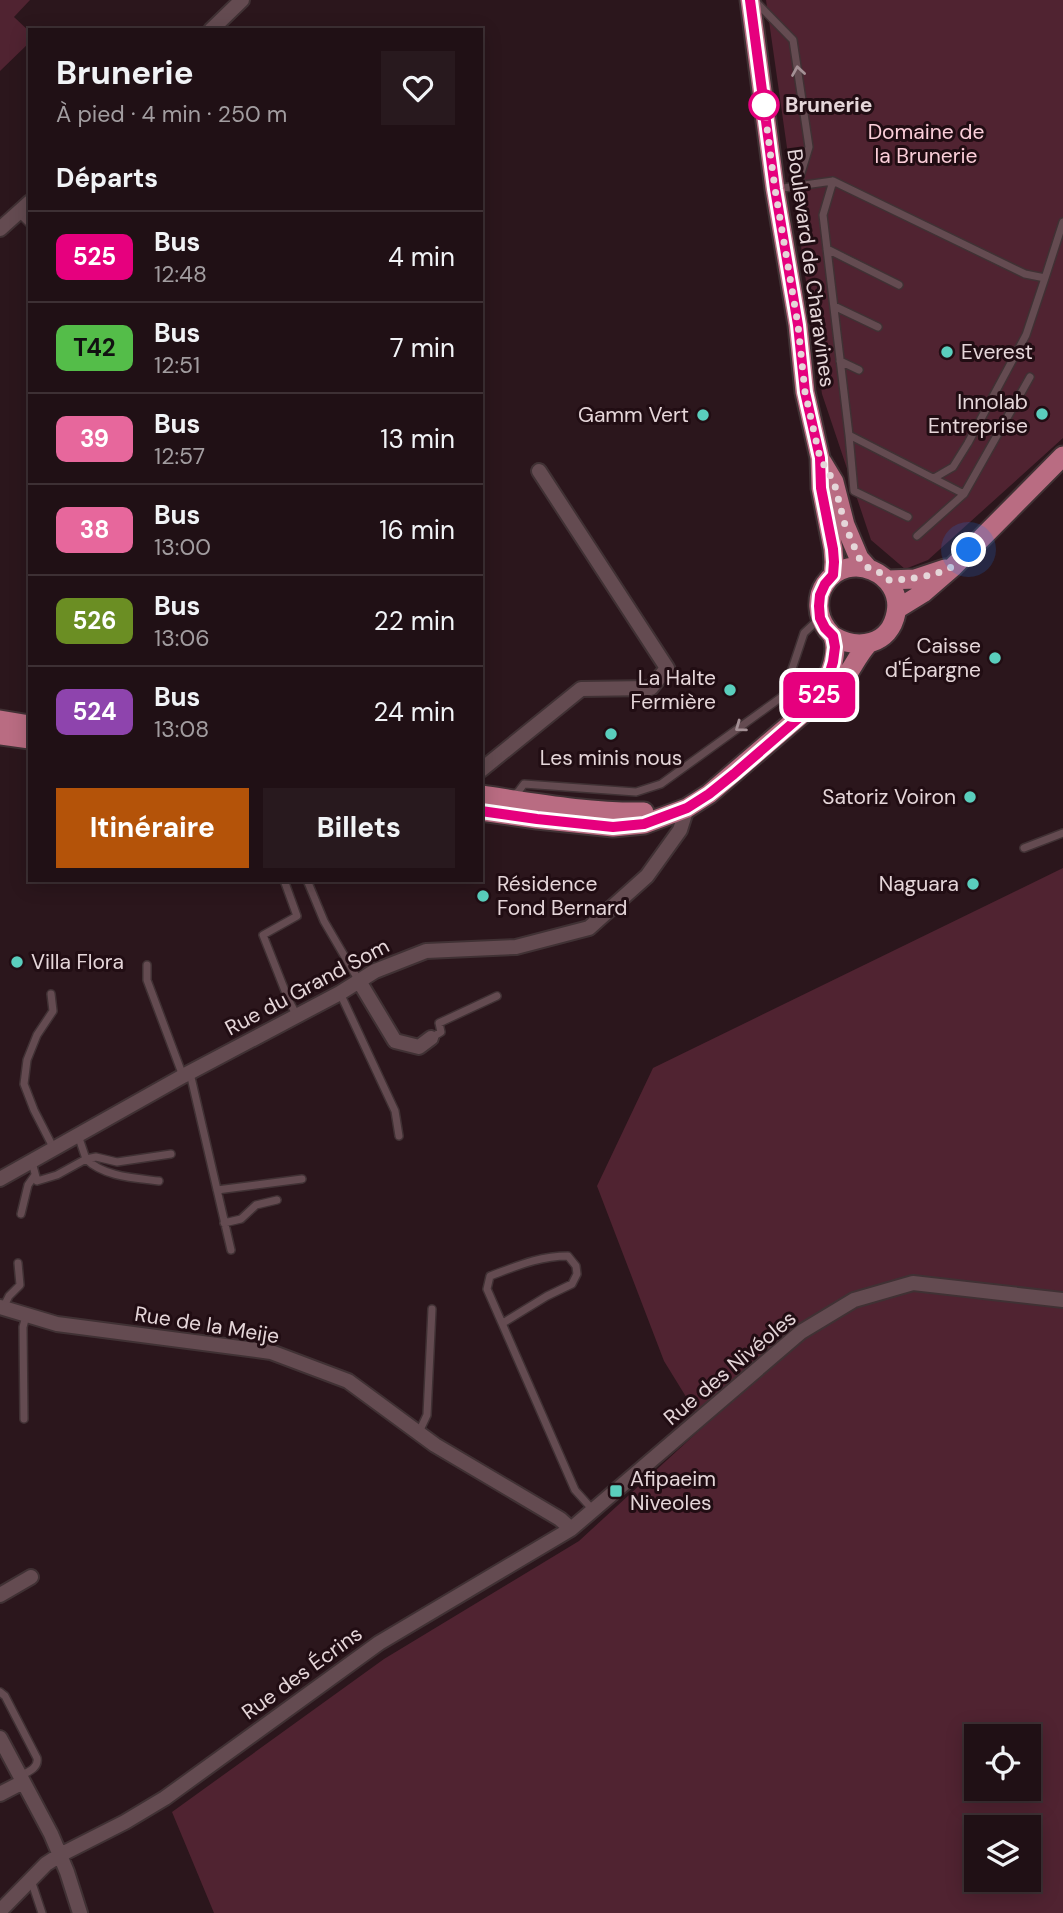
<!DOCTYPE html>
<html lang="fr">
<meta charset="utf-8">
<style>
:root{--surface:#201015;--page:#28191e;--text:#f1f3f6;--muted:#a29da0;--line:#3d3034;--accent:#b45309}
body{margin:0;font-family:"DM Sans",sans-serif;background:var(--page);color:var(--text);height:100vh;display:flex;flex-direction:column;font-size:26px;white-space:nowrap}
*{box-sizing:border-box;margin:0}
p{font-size:23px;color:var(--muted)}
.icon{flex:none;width:38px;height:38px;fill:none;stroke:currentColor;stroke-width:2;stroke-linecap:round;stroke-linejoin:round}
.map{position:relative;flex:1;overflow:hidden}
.side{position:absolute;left:28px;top:28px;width:455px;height:854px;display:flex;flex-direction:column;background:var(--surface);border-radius:0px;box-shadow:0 4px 18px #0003,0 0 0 2px var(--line)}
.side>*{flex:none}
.badge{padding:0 14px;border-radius:10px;font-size:24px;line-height:46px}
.controls{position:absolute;left:964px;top:1724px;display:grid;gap:14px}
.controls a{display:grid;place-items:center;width:77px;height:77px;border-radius:0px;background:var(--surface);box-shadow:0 4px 18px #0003,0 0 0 2px var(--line);font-size:35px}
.you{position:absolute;width:35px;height:35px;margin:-18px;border:5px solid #fff;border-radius:50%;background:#1a73e8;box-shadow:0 0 0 10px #1a73e833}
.map>.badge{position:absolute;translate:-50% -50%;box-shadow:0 0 0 4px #fff}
h2{padding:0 28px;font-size:26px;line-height:63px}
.round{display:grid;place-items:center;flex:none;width:74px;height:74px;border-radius:0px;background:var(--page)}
.headline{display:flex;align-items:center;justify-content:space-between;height:119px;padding:0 28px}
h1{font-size:33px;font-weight:700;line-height:52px}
.primary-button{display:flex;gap:14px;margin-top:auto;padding:14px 28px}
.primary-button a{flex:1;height:80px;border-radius:0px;background:var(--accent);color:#fff;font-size:28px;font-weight:700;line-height:80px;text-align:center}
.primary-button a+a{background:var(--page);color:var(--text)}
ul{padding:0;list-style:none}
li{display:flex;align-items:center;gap:21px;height:91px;padding:0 28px;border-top:2px solid var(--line)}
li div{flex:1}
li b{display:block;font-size:26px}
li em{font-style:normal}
li .badge{min-width:77px;font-weight:700;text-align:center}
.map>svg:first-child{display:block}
.green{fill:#502331;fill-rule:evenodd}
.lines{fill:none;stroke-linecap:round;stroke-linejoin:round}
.service-casing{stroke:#403134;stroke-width:10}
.minor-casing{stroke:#403134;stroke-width:18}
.primary-casing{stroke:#403134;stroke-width:23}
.service{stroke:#644b51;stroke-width:7}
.minor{stroke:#644b51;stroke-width:14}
.primary{stroke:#b96c82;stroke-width:19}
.oneway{stroke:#a49095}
.line-casing{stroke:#fff;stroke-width:16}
.line{stroke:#e6007e;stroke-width:10}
.walk{stroke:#e5d6d9;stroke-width:7;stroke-dasharray:0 12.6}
.stop-dot{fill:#fff;stroke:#e6007e;stroke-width:3.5}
.poi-dot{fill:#5acebd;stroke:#210d13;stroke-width:2.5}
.labels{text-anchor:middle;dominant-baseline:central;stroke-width:6;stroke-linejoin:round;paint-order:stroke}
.stop-label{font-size:21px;font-weight:bold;fill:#e5d6d9;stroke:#210d13;text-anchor:start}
.park-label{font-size:21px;fill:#fbced9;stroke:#210d13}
.street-label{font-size:21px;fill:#e5d6d9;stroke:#210d13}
.poi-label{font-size:21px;fill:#e5d6d9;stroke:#210d13;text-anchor:end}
</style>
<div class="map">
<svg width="1063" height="1913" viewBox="0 0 1063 1913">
<rect width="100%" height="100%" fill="#2b161c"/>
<path class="green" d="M0,0H30L14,17L30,32V42L0,71Z
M766,0H1063V438L928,560L905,569L871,540L822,394Z
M1063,868V1913H214L172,1812L384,1659L579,1541L704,1426L664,1361L597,1186L653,1068ZM976,1736H1029V1788H976ZM976,1827H1029V1880H976Z"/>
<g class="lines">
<defs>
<path id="service" d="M756,2L793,40L809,147L797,186
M833,181L1025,274L1045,278L1063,222
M776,189L833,181L823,215L849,435L964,494L917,536
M19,213L30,224
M827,249L899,285
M834,306L878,327
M840,361L859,370
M849,435L854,491L908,517
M934,478L953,467L968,443L1026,335L1045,278
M964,494L1030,377
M512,796L518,792L524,784L636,792L661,784L783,696L804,633L820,618
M1024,848L1063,833
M284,880L297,916L263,935L289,1001L297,1016
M307,880L324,921L359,981
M147,965V980L183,1076
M340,993L395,1111L399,1136
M51,994L53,1011L37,1035L27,1060L24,1084L34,1110L54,1149
M431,1038L441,1032L439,1023L497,996
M190,1073L231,1250
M32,1162L37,1181L57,1175L86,1159L78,1135
M159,1181C135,1178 104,1177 86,1159L96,1157L117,1162L171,1154
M217,1190L302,1179
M21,1214L28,1185L35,1175
M224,1223L241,1219L256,1205L277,1200
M3,1308L9,1296L20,1285L18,1263
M503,1323L547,1296L572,1284L577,1274L576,1266L568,1256C539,1256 517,1266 490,1276L487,1289L575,1490L593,1510
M24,1419L23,1327L26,1316
M419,1432L427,1415L432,1309
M0,1692L5,1696L37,1758C39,1768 28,1772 20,1776
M31,1880L42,1913"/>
<path id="minor" d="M211,30L242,0
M0,229L30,202
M481,770L581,689L651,688L667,668L539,471
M359,981L395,1041L419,1047L431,1038
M0,1179L183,1076L340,993L375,971L426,951L516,947L589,928L647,876L680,830L687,808
M0,1307L57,1324L271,1352L348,1381L435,1445L560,1519L571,1529
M0,1595L31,1577
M0,1738L51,1834L67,1872L80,1913
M0,1794L23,1782
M0,1911L46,1864L60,1855L125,1822L165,1798L379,1643L571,1529L801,1332L854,1300L913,1283L1063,1300"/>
<path id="primary" d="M750,0L775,189L798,325L805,392L820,458L821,488L833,549L834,562L833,575
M822,462L834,482L845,525L859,558L867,567
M888,580L915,579L945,569
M897,609L923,593L953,567L1063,456
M818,699C826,683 840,655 833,637C832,634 829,632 827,629C817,616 816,597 825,584C848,549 904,573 896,613C890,645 858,651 833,636
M0,720L30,725
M0,735L30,739
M481,795C535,803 589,813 644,812
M481,811L537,819L613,827L644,824L687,808L709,794L815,703C822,699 829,695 835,690C849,677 855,658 868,644"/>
</defs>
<use href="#service" class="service-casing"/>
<use href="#minor" class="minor-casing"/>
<use href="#primary" class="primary-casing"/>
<use href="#service" class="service"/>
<use href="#minor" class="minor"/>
<use href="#primary" class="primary"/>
</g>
<defs><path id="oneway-chevron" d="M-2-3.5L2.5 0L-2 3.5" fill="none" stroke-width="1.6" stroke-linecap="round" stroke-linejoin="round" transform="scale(1.75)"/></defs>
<g class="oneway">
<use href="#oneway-chevron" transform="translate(798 71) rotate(-99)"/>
<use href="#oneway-chevron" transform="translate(740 727) rotate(144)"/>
</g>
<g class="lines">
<defs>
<path id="line" d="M481,811L537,819L613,827L644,824L687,808L709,794L734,774L816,703L827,682L833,662L835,647L833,636L825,628L820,618L819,606L820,595L825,584L833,575L834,562L833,549L821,488L820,458L805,392L798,325L775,189L750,0"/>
</defs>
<use href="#line" class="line-casing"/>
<use href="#line" class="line"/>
<path class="walk" d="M764,105L775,189L798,325L805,392L820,458L834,482L845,525L859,558L867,567L879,572L888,580C906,580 938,576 953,566C959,562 964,555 969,550"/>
</g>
<circle class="stop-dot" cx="764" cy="105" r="14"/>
<g class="poi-dot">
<circle cx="947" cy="352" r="7"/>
<circle cx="1042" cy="414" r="7"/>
<circle cx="703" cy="415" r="7"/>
<circle cx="995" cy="658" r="7"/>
<circle cx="730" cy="690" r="7"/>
<circle cx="611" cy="734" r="7"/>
<circle cx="970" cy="797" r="7"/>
<circle cx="973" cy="884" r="7"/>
<circle cx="483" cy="896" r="7"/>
<circle cx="17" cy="962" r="7"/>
<rect x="609" y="1484" width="14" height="14" rx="3.5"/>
</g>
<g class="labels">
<g class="stop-label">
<text x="785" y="105">Brunerie</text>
</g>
<g class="park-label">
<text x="926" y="132">Domaine de<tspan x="926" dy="24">la Brunerie</tspan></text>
</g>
<g class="street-label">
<text transform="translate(811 268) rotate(82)">Boulevard de Charavines</text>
<text transform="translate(307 987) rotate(-28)">Rue du Grand Som</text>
<text transform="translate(207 1325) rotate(9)">Rue de la Meije</text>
<text transform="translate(730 1368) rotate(-40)">Rue des Nivéoles</text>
<text transform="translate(302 1673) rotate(-36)">Rue des Écrins</text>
</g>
<g class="poi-label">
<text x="961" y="352" text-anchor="start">Everest</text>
<text x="1028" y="402">Innolab<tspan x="1028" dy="24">Entreprise</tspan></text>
<text x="689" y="415">Gamm Vert</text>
<text x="981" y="646">Caisse<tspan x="981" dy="24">d'Épargne</tspan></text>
<text x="716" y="678">La Halte<tspan x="716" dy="24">Fermière</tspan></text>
<text x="611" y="758" text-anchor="middle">Les minis nous</text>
<text x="956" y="797">Satoriz Voiron</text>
<text x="497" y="884" text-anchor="start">Résidence<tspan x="497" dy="24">Fond Bernard</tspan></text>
<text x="959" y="884">Naguara</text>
<text x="31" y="962" text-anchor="start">Villa Flora</text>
<text x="630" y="1479" text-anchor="start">Afipaeim<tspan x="630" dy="24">Niveoles</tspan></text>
</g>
</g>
</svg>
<div class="controls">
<a><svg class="icon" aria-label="locate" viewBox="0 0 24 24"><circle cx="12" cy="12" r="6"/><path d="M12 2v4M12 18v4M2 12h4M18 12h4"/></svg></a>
<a><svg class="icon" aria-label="layers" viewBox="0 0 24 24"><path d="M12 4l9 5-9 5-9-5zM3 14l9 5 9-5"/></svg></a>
</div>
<div class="you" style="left:969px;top:550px"></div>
<b class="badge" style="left:819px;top:695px;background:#e6007e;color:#fff">525</b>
<section class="side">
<div class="headline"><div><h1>Brunerie</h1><p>À pied · 4 min · 250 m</p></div><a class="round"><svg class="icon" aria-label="heart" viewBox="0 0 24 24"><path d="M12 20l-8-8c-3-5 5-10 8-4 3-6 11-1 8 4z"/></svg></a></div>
<h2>Départs</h2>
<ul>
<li><span class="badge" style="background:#e6007e;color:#fff">525</span><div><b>Bus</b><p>12:48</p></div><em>4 min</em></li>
<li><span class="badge" style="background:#54bd49;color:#111">T42</span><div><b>Bus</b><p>12:51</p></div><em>7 min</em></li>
<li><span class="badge" style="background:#e7679c;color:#fff">39</span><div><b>Bus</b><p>12:57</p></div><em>13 min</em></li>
<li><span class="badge" style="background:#e7679c;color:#fff">38</span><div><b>Bus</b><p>13:00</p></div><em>16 min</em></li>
<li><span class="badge" style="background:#6b8e23;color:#fff">526</span><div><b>Bus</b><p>13:06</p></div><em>22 min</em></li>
<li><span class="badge" style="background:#8e44ad;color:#fff">524</span><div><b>Bus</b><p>13:08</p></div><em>24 min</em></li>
</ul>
<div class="primary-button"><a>Itinéraire</a><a>Billets</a></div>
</section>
</div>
